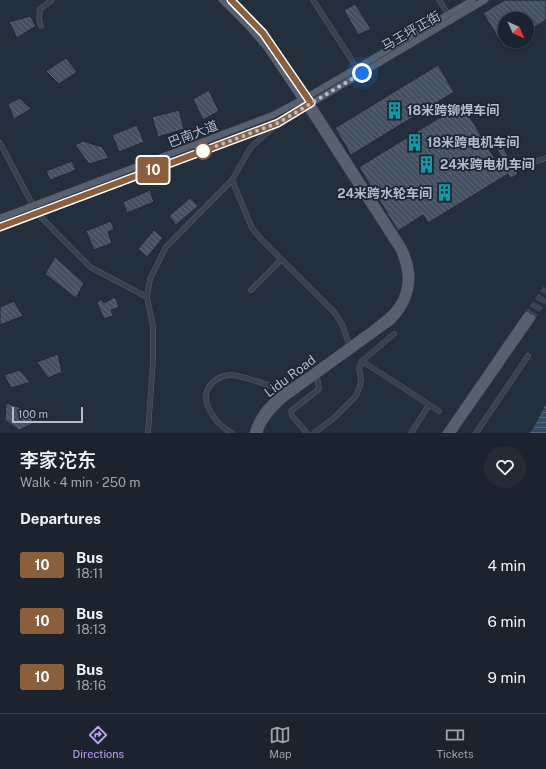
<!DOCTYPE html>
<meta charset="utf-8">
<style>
:root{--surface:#1b232e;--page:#242b36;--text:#f1f3f6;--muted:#a0a4aa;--line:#39404a;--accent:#bca0f2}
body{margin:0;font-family:"Public Sans","Noto Sans SC",sans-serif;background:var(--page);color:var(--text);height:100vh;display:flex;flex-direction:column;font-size:15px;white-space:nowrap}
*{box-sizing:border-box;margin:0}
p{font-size:13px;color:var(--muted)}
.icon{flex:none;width:22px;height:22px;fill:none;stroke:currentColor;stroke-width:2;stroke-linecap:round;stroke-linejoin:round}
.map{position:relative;height:433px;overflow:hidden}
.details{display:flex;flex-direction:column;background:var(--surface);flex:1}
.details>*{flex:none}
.badge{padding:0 8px;border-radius:3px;font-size:14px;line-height:26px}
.needle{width:26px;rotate:135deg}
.tools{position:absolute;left:498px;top:12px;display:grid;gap:8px}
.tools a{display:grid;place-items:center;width:36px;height:36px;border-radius:50%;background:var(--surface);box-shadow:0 2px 6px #0003,0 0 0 1px var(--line);font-size:20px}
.scale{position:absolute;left:12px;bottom:10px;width:71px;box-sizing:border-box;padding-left:4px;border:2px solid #b4bcc9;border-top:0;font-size:11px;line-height:14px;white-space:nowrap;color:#b4bcc9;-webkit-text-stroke:3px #1d2633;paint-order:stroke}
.you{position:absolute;width:20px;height:20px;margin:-10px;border:3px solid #fff;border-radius:50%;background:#1a73e8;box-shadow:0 0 0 6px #1a73e833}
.map>.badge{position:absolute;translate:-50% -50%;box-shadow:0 0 0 2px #fff}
h2{padding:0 20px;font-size:15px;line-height:36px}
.round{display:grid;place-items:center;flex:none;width:42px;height:42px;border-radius:21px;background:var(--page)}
.summary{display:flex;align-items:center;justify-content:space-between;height:68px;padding:0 20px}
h1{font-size:19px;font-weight:600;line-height:30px}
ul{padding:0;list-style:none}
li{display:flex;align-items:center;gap:12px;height:56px;padding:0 20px}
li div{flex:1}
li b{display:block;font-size:15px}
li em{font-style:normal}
li .badge{min-width:44px;font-weight:700;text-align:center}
.menu{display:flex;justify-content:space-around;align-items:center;height:56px;border-top:1px solid var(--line);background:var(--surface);font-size:11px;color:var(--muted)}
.menu a{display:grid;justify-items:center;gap:2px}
.menu .current{color:var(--accent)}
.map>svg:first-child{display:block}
.water{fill:url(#water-rules)}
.building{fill:url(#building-back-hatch);stroke:#1f2835}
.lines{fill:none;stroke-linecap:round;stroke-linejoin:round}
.major-tunnel{stroke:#3a4453;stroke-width:6;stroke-dasharray:6 3;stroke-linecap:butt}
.minor-casing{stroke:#565f6c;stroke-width:5.5}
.major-casing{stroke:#414a57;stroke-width:7}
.minor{stroke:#38414e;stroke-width:4.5}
.major{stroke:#56606e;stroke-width:6}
.line-casing{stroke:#fff;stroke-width:9}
.line{stroke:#8b5e3c;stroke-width:6}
.walk{stroke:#b4bcc9;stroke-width:4;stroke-dasharray:0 7.2}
.stop-dot{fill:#fff;stroke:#8b5e3c;stroke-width:2}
.labels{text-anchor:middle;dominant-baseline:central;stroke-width:3.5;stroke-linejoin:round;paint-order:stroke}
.street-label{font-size:13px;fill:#b4bcc9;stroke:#1d2633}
.poi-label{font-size:13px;font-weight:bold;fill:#b4bcc9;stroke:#1d2633;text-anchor:start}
</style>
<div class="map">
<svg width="546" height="433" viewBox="0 0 546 433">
<defs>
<pattern id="water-rules" width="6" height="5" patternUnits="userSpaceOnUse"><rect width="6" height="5" fill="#394c67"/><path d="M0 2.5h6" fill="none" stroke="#53647b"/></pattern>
<pattern id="building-back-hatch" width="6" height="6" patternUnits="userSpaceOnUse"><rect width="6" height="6" fill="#455162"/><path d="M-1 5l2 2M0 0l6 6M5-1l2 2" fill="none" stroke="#5d6877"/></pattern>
</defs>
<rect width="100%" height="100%" fill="#242f3e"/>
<path class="water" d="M546,404V433H530L533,429Z"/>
<path class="building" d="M505,0H546V20L527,32V19H505V41H512L505,45V49L483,13Z
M355,4L371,29L358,35L344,10Z
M30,16L36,26L17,38L9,22Z
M66,58L77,72L59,84L46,71Z
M438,65L454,92L351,155L335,128Z
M209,90L219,111L203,120L193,99Z
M20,98L31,109L14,119L8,104Z
M462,104L495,159L501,156L494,143L509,135L513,142L503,147L518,174L511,178L508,174L428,223L423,215L398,231L359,167Z
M179,110L184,129L158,137L152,117Z
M137,125L144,142L119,152L112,135Z
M83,141L102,147L109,158L89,164L75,145Z
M72,161L76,170L50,180L46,171Z
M150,190L154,202L127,213L123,202Z
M190,198L198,206L176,225L169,216Z
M111,221L114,229L108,232L112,243L94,250L86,231Z
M154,230L163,238L147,257L138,249Z
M55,257L84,283L76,298L45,274Z
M115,297L119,307L111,310L113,316L104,319L97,303L101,299L104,303Z
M14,301L23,316L0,325V307Z
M58,354L62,372L48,378L37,362Z
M20,370L30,382L11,388L4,375Z
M6,403L34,412L32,424L19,430L5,420Z"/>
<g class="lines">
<path class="major-tunnel" d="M527,315L546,288
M532,318L546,298"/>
<defs>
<path id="minor" d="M313,0L357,68
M439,0L450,17
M41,26L39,20L40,9L52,0
M0,143L37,213L90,267L147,297
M528,164L546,158
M232,180L252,228L260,238L335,313L342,324L350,347
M251,290L281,260
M362,361L439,411
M148,433L153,361V326L147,297L150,279L166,247L232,180L251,147L275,126
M232,433C216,424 196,400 212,383C217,379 222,375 229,375C241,374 272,387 285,391
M307,433L292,416L291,411L319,389L317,376
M314,433L334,418L356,396L360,386L361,380L359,368L362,361L394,334
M411,433L429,405
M476,433L528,356"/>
<path id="major" d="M222,0L249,27L267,48L306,106L399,250C406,267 409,283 401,300C395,313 382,321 371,330C350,345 330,360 309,375C296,384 281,392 270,404C262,412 256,422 253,433
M231,0L254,23L272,45L311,103L403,247C417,275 413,299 392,321L284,399C274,408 263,419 259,433
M0,218L273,115L307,97L473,0
M0,227L278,123L485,0
M446,433L527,315
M452,433L532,318"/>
</defs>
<use href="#minor" class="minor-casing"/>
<use href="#major" class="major-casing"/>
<use href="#minor" class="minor"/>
<use href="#major" class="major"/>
</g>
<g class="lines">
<defs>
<path id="line" d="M0,227L278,123L311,103L263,33L231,0"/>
</defs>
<use href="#line" class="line-casing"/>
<use href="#line" class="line"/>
<path class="walk" d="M203,151L278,123L362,73"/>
</g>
<defs>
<symbol id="building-bare" viewBox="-9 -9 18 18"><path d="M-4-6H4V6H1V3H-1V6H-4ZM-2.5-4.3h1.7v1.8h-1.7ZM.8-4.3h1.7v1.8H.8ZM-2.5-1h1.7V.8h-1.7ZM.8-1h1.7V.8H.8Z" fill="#0f9aa8" stroke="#1d2633" stroke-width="2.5" paint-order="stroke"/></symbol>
</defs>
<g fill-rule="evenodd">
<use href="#building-bare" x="382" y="98" width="25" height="25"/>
<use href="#building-bare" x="402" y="130" width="25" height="25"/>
<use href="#building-bare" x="414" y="152" width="25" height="25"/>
<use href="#building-bare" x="432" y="180" width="25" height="25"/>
</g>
<circle class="stop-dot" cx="203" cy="151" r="8"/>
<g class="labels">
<g class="street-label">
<text transform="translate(411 31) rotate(-30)">马王坪正街</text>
<text transform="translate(193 134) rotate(-21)">巴南大道</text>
<text transform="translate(290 376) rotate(-37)">Lidu Road</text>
</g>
<g class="poi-label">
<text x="407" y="110">18米跨铆焊车间</text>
<text x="427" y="142">18米跨电机车间</text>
<text x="440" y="164">24米跨电机车间</text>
<text x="432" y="193" text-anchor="end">24米跨水轮车间</text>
</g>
</g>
</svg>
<div class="tools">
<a><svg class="needle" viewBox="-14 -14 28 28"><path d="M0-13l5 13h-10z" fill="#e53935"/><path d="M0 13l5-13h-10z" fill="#a0a4aa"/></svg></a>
</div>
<div class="scale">100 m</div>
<div class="you" style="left:362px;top:73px"></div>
<b class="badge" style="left:153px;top:170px;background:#8b5e3c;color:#fff">10</b>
</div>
<section class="details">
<div class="summary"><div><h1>李家沱东</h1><p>Walk · 4 min · 250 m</p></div><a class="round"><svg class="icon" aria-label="heart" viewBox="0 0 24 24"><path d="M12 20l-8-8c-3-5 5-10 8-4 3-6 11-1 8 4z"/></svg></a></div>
<h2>Departures</h2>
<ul>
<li><span class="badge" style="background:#8b5e3c;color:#fff">10</span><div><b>Bus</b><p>18:11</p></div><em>4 min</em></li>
<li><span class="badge" style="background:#8b5e3c;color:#fff">10</span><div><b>Bus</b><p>18:13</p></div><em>6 min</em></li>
<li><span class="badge" style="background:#8b5e3c;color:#fff">10</span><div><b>Bus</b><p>18:16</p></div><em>9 min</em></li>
</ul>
</section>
<nav class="menu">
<a class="current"><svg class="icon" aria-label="directions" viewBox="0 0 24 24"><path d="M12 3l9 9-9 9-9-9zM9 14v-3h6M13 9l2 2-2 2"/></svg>Directions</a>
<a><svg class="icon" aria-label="map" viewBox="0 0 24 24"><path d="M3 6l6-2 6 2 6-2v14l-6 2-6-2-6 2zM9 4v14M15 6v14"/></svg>Map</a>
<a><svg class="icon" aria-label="tickets" viewBox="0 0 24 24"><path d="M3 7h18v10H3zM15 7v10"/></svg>Tickets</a>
</nav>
